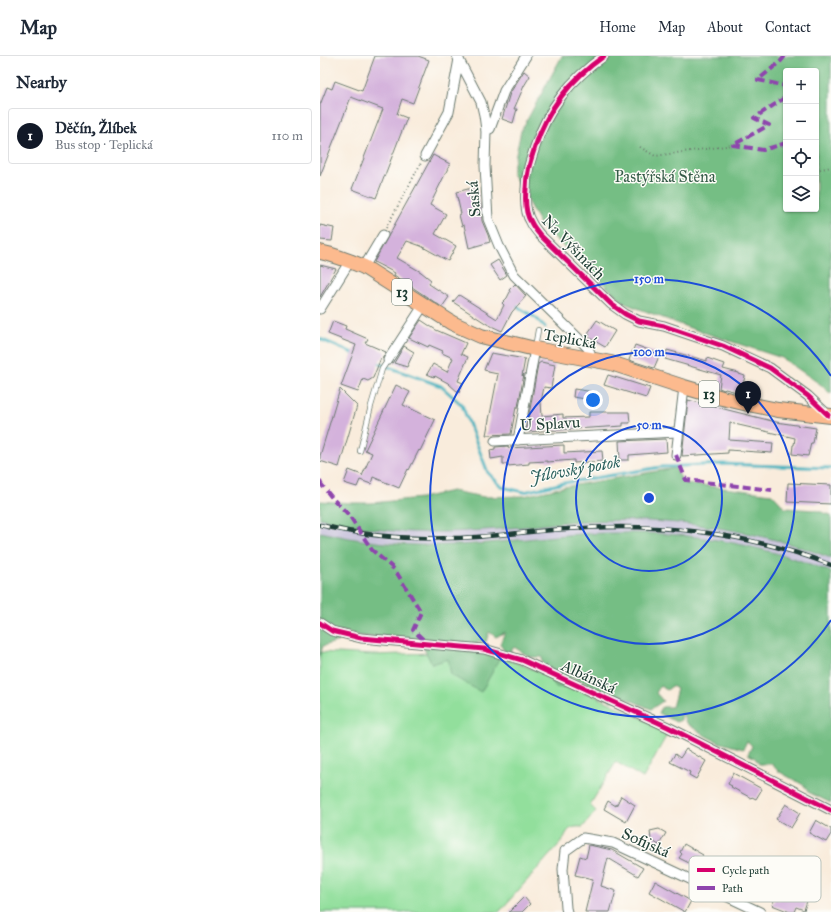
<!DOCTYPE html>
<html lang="en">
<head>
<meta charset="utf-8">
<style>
	:root { --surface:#fff; --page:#f2f2f3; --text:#1f2937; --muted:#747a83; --line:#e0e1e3; --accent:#111827 }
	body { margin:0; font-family:"IM FELL Great Primer",serif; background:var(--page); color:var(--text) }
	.controls { position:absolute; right:12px; top:12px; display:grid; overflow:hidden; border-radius:4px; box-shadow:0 1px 3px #0004 }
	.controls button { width:36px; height:36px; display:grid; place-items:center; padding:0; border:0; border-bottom:1px solid var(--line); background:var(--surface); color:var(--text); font:20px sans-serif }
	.you { position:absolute; left:273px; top:344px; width:14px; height:14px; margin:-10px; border:3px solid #fff; border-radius:50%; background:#1a73e8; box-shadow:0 0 0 6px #1a73e833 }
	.badge { display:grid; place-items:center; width:26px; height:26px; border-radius:50%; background:var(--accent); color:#fff; font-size:13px; font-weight:700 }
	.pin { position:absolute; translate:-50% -33px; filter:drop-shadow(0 1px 2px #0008) }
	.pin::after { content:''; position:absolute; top:21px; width:14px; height:12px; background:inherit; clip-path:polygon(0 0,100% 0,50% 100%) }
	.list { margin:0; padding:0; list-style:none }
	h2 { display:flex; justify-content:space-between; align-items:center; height:52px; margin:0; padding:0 16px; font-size:17px }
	h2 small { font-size:13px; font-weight:400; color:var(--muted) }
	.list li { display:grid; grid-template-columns:26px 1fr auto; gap:12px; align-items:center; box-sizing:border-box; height:56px; margin:0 8px 8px; padding:0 8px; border:1px solid var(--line); border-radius:4px }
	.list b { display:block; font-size:15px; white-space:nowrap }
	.list p { margin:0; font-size:13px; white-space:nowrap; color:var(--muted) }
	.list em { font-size:13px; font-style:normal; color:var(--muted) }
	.icon { flex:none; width:22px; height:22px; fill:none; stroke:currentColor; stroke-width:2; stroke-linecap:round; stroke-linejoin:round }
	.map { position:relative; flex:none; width:511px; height:856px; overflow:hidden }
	header { display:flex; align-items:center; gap:24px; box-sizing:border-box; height:56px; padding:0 20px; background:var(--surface); border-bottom:1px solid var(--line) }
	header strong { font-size:19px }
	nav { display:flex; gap:22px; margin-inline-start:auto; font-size:14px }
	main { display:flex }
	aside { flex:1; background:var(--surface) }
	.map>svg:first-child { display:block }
	.industrial { fill:#c6c0da }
	.green { fill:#92df9c; stroke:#588e68 }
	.forest { fill:#75be84; stroke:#4a7e5c; fill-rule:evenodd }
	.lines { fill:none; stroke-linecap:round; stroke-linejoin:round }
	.stream { stroke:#42b1be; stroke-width:3 }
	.building { fill:#d4b2dc }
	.service-casing { stroke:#6b7a6f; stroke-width:6 }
	.minor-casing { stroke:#6b7a6f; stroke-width:11 }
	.primary-casing { stroke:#6b7a6f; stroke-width:16 }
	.path { stroke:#6b7a6f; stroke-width:2; stroke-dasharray:1 3; stroke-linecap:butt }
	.service { stroke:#fff; stroke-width:4.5 }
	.minor { stroke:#fff; stroke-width:9 }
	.primary { stroke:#fcba8e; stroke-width:14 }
	.rail-casing { stroke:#1f3d34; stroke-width:4.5 }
	.rail { stroke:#fdfcf7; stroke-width:3; stroke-dasharray:9; stroke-linecap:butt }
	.quiet { stroke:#8e44ad; stroke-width:4; stroke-dasharray:8 4; stroke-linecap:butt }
	.cycleway-casing { stroke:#fdfcf7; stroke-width:8 }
	.cycleway { stroke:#d6006c; stroke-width:5 }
	.ring { fill:none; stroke:#1d4ed8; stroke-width:2 }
	.labels { text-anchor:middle; stroke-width:3; stroke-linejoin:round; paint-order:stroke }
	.shield { fill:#fdfcf7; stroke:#62766e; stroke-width:1 }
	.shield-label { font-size:15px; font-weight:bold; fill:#1f3d34 }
	.park-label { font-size:16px; fill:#365d49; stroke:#fdfcf7 }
	.street-label { font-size:16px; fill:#1f3d34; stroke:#fdfcf7 }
	.water-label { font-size:17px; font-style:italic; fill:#2a605d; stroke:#fdfcf7 }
	.key { fill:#fdfcf7; stroke:#bac3bc; stroke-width:1 }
	.key-label { font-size:11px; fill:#1f3d34 }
	.centre { fill:#1d4ed8; stroke:#fdfcf7; stroke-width:2 }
	.ring-label { font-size:12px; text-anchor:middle; font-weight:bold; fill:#1d4ed8; stroke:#fdfcf7; stroke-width:3; stroke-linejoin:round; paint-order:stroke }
</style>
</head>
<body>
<header>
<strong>Map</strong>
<nav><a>Home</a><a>Map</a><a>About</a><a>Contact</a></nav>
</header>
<main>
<aside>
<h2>Nearby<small></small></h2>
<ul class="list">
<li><span class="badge">1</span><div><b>Děčín, Žlíbek</b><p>Bus stop · Teplická</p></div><em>110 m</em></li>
</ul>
</aside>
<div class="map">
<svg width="511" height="856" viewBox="0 0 511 856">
	<rect width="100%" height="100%" fill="#fdfcf7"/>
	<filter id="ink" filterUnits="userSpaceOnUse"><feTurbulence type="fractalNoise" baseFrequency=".025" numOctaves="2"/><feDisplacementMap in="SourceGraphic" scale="8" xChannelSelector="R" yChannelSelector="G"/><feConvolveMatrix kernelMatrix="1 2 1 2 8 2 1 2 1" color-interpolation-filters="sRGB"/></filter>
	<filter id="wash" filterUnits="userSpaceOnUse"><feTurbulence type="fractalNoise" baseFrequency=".012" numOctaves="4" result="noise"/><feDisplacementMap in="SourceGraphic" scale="16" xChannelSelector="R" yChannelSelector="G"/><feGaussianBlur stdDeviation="0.9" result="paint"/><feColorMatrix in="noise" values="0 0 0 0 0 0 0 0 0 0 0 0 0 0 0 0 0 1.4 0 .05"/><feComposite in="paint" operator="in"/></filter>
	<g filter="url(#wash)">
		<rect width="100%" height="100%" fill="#f9ecdc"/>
		<!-- industrial -->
		<path class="industrial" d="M0 462 101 476 279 465 315 464 345 465 380 468 415 474 445 481 475 489 504 500 511 502V516L500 512 442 494 412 487 378 481 344 478 315 477 279 478 247 479 136 489H100L58 486 30 482 0 476Z"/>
		<!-- green -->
		<path class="green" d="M0 596 53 599 144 596 189 604 241 624 349 675 323 722 296 706 270 749 276 755 263 771C250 770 248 773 243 784L179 856H0Z"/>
		<!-- forest -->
		<g class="forest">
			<path d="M242 0H511V338L500 328 462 302 367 271 304 247 220 168 192 117 201 75ZM466 15H496V153H466Z"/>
			<path d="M355 412 364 427 452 438 465 452 495 454 511 459V502C426 469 337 460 246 466 235 467 224 469 213 470 143 476 69 483 0 462V445L31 447H52L101 442 132 435 164 441 204 440 244 431Z"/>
			<path d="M0 476C19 480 37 484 56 486 82 489 109 490 135 489 172 488 210 482 247 479 269 477 291 477 313 477 380 477 449 491 511 516V747L488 736 485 730 458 715 452 708H439L435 702 428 698 432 690 427 685 423 693 398 686 386 680 366 667 362 656 361 664 356 666 339 657 342 651H352L357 633 352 630 347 634 340 630 336 637 343 645 331 653 301 640 292 645 278 639 273 629 251 621 244 632 236 631 223 613 222 601H210L194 591 190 597 185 596 180 588 185 576 176 581 169 576 166 586 157 585V590L181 598 173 615 161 636 131 619 128 603 112 608 100 585 41 580 21 575 19 585 3 590 0 599Z"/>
		</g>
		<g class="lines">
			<!-- stream -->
			<g class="stream">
				<path d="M198 251 216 262 225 271"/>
				<path d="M0 283 35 298"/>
				<path d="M55 306 121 330 142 349 168 417 182 431 204 436 244 427 341 411 403 408 511 412"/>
			</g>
		</g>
		<g id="blocks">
			<!-- building -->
			<g class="building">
				<path d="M55 0H98L109 4 93 47 82 43 77 58 87 62 56 142 32 133 63 53 31 41 0 120V49L7 31 12 33 15 25 42 35Z"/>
				<path d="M204 15 210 20 204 30 194 53H197L193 67 182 63 190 37Z"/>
				<path d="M113 99 130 108 110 149 126 158 115 178 136 190 128 205 101 190 87 185 77 202 101 216 111 224 109 228 129 241 122 251 74 219 75 217 54 206Z"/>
				<path d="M156 131 161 152 162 165 168 179 170 186 149 192 144 169 142 170 139 159 141 158 136 136Z"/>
				<path d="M0 169 14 172 12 185 0 184Z"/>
				<path d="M178 204 187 219 180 224 170 209Z"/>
				<path d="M0 209 16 213 0 241Z"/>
				<path d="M195 228 206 240 192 256 182 275 167 268 133 246 139 239 177 263 184 249 182 247 187 242 190 236 189 234Z"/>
				<path d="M101 264 116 274 146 287 141 298 148 301 138 325 143 327 139 337 128 327 115 320 114 321 107 318 113 308 127 316 133 302 122 297 123 295 109 289 108 291 89 282Z"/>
				<path d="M277 264 295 275 285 291 268 281 270 278 268 277Z"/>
				<path d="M13 265 26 270 25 273 48 283 45 287 66 296 62 303 61 302 53 322 48 325 43 323 38 336 21 330 36 289 8 278Z"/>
				<path d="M315 289 340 298 334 312 309 304Z"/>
				<path d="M84 290 94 296 87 311 74 307Z"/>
				<path d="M347 294 387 305V302L401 307 405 308 403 313 419 317V318L425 320 421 337 405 333 404 334 399 332 401 319 345 303Z"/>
				<path d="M171 297 205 303 202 320 204 318 198 351H196L191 378 166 379 178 318 168 316V315L164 314Z"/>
				<path d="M221 306 235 309 231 332 224 331 221 346 222 360 243 358V362L269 361V356H309L310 367H303V370L206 376 218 308Z"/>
				<path d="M288 319 330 332 326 342 284 329Z"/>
				<path d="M76 329 90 336 83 349 115 364 100 395 99 394 89 414 88 413 79 432 53 421 51 428 40 424 37 431 24 427 29 414 42 419V420L52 397 45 394Z"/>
				<path d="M20 333 37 350 19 411 0 405V400Z"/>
				<path d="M254 333 274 336 272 344 253 341Z"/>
				<path d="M368 344 456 366 496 372 493 387H491L488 400 472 398 473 389H474L475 382 410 367 409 384 453 387 452 397 408 394V397L362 400Z"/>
				<path d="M346 383 347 396 309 399V404H300L299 385Z"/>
				<path d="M244 389V397L282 395 283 405 254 407V404L227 406V405L209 406V408L188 410V408H183V401L171 403 170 394 175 393V391L188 390V392Z"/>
				<path d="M468 427 511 429V448L467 446Z"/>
				<path d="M366 693 386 705 376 723 369 719 370 716 350 706 355 698 360 702Z"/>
				<path d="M413 717 442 733 436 743 432 741 431 742 411 731 412 730 408 728Z"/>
				<path d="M301 740 315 749 306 766 284 753 288 745 296 750Z"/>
				<path d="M466 748 480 757 471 772 456 763Z"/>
				<path d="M496 764 511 773V778L506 786 489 777Z"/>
				<path d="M339 773 346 777 339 789 331 784 330 775Z"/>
				<path d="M364 788 383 799 377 808 372 806 371 808 359 802 362 798 360 796Z"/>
				<path d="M269 789 292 794 323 812 318 820 288 802 281 830 296 835 290 856H265L273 823 255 819 260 800 266 802Z"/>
				<path d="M335 825 371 845 365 856 329 836Z"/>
				<path d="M466 836 487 845 484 854 476 851 474 856H470L452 849 455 842 459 844 461 839 464 840Z"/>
				<path d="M204 841 210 848 202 856H189Z"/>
			</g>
		</g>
	</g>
	<g filter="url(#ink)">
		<use href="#blocks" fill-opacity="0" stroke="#6b7a6f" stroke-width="1"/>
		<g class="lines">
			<defs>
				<g id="service">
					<path d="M215 292 218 274"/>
					<path d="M40 395 51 350 62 313 68 304"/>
				</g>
				<g id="minor">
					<path d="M137 0 161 46 164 59 166 74 165 110 168 163 179 190 194 219 258 282 268 292 273 304"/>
					<path d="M284 0C250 24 228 52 215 91 210 106 206 118 206 133 205 144 205 157 211 166 213 171 217 175 220 179L291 248 305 258 319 265 344 270 403 290 450 312 488 340 508 359"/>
					<path d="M166 74 170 73 184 35 206 0"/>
					<path d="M105 100 129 56 139 3"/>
					<path d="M44 211 63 179"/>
					<path d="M0 253 30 205"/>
					<path d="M68 304 103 250"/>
					<path d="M198 384 215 293"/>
					<path d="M175 385 358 376"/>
					<path d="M356 399 364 331"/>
					<path d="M0 567 12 575 41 582 164 593 202 604 348 671 511 754"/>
					<path d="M247 856 246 852 243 813 245 795 263 782 293 787 440 856"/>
				</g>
				<path id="primary" d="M0 196C15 199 30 205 44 211L132 267 161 280 215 293 291 307 364 331 402 342 428 348 458 354 511 360"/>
			</defs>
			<!-- service casing -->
			<use href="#service" class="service-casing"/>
			<!-- minor casing -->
			<use href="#minor" class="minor-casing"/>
			<!-- primary casing -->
			<use href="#primary" class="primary-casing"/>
			<!-- path -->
			<g class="path">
				<path d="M320 91 335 100 413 89"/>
				<path d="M496 114 511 111"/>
				<path d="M66 172 101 107"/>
			</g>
			<!-- service -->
			<use href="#service" class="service"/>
			<!-- minor -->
			<use href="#minor" class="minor"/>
			<!-- primary -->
			<use href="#primary" class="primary"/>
			<defs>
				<path id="rail" d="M0 469C44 480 89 484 135 482 172 481 209 475 247 473 337 466 426 476 511 509"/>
			</defs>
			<!-- rail casing -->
			<use href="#rail" class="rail-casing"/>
			<!-- rail -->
			<use href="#rail" class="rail"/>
			<!-- quiet -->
			<g class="quiet">
				<path d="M465 0 461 5 438 24 466 30"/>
				<path d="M466 41 434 62 449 69 413 89 443 94 466 87"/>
				<path d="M356 399 366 424 452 434"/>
				<path d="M0 425 1 428 13 443 29 459 52 494 75 514 101 556 93 574 107 587"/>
			</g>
			<defs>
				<g id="cycleway">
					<path d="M284 0C250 24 228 52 215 91 210 106 206 118 206 133 205 144 205 157 211 166 213 171 217 175 220 179L291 248 305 258 319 265 344 270 403 290 450 312 488 340 508 359"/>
					<path d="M0 567 12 575 41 582 164 593 202 604 348 671 511 754"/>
				</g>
			</defs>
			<!-- cycleway casing -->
			<use href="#cycleway" class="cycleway-casing"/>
			<!-- cycleway -->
			<use href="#cycleway" class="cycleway"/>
		</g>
	</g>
	<!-- distance rings -->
	<g class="ring">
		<circle cx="329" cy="442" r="73"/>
		<circle cx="329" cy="442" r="146"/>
		<path d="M511 564A219 219 0 1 1 511 320"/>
	</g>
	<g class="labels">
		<!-- shield labels -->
		<g class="shield">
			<rect x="72" y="223" width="20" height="26" rx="3"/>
			<rect x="379" y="325" width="20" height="26" rx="3"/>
		</g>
		<g class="shield-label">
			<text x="82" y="241">13</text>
			<text x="389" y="343">13</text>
		</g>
		<!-- park labels -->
		<g class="park-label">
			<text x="345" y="126">Pastýřská Stěna</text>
		</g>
		<!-- street labels -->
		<g class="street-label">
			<text transform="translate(153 143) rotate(-95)" y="6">Saská</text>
			<text transform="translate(254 191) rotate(46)" y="6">Na Výšinách</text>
			<text transform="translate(250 282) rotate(10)" y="6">Teplická</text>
			<text transform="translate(230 367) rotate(-3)" y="6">U Splavu</text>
			<text transform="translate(269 620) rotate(25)" y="6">Albánská</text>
			<text transform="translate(326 786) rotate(24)" y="6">Sofijská</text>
		</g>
		<!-- water labels -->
		<g class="water-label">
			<text transform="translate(255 413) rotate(-10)" y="6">Jílovský potok</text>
		</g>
	</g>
	<!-- legend -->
	<rect x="369" y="800" width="132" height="46" rx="6" class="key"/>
	<rect x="377" y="812" width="18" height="4" fill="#d6006c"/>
	<rect x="377" y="830" width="18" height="4" fill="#8e44ad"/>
	<g class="key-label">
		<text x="402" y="818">Cycle path</text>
		<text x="402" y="836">Path</text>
	</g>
	<circle cx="329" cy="442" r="6" class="centre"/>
	<g class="ring-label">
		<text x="329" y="227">150 m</text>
		<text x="329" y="300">100 m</text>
		<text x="329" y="373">50 m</text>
	</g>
</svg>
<div class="controls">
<button>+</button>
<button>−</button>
<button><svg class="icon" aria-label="locate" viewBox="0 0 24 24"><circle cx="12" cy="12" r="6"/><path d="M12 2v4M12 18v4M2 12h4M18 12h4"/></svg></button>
<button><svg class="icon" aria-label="layers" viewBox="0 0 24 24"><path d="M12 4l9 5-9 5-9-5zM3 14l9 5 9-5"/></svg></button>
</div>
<div class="you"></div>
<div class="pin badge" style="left:428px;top:358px">1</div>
</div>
</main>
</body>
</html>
